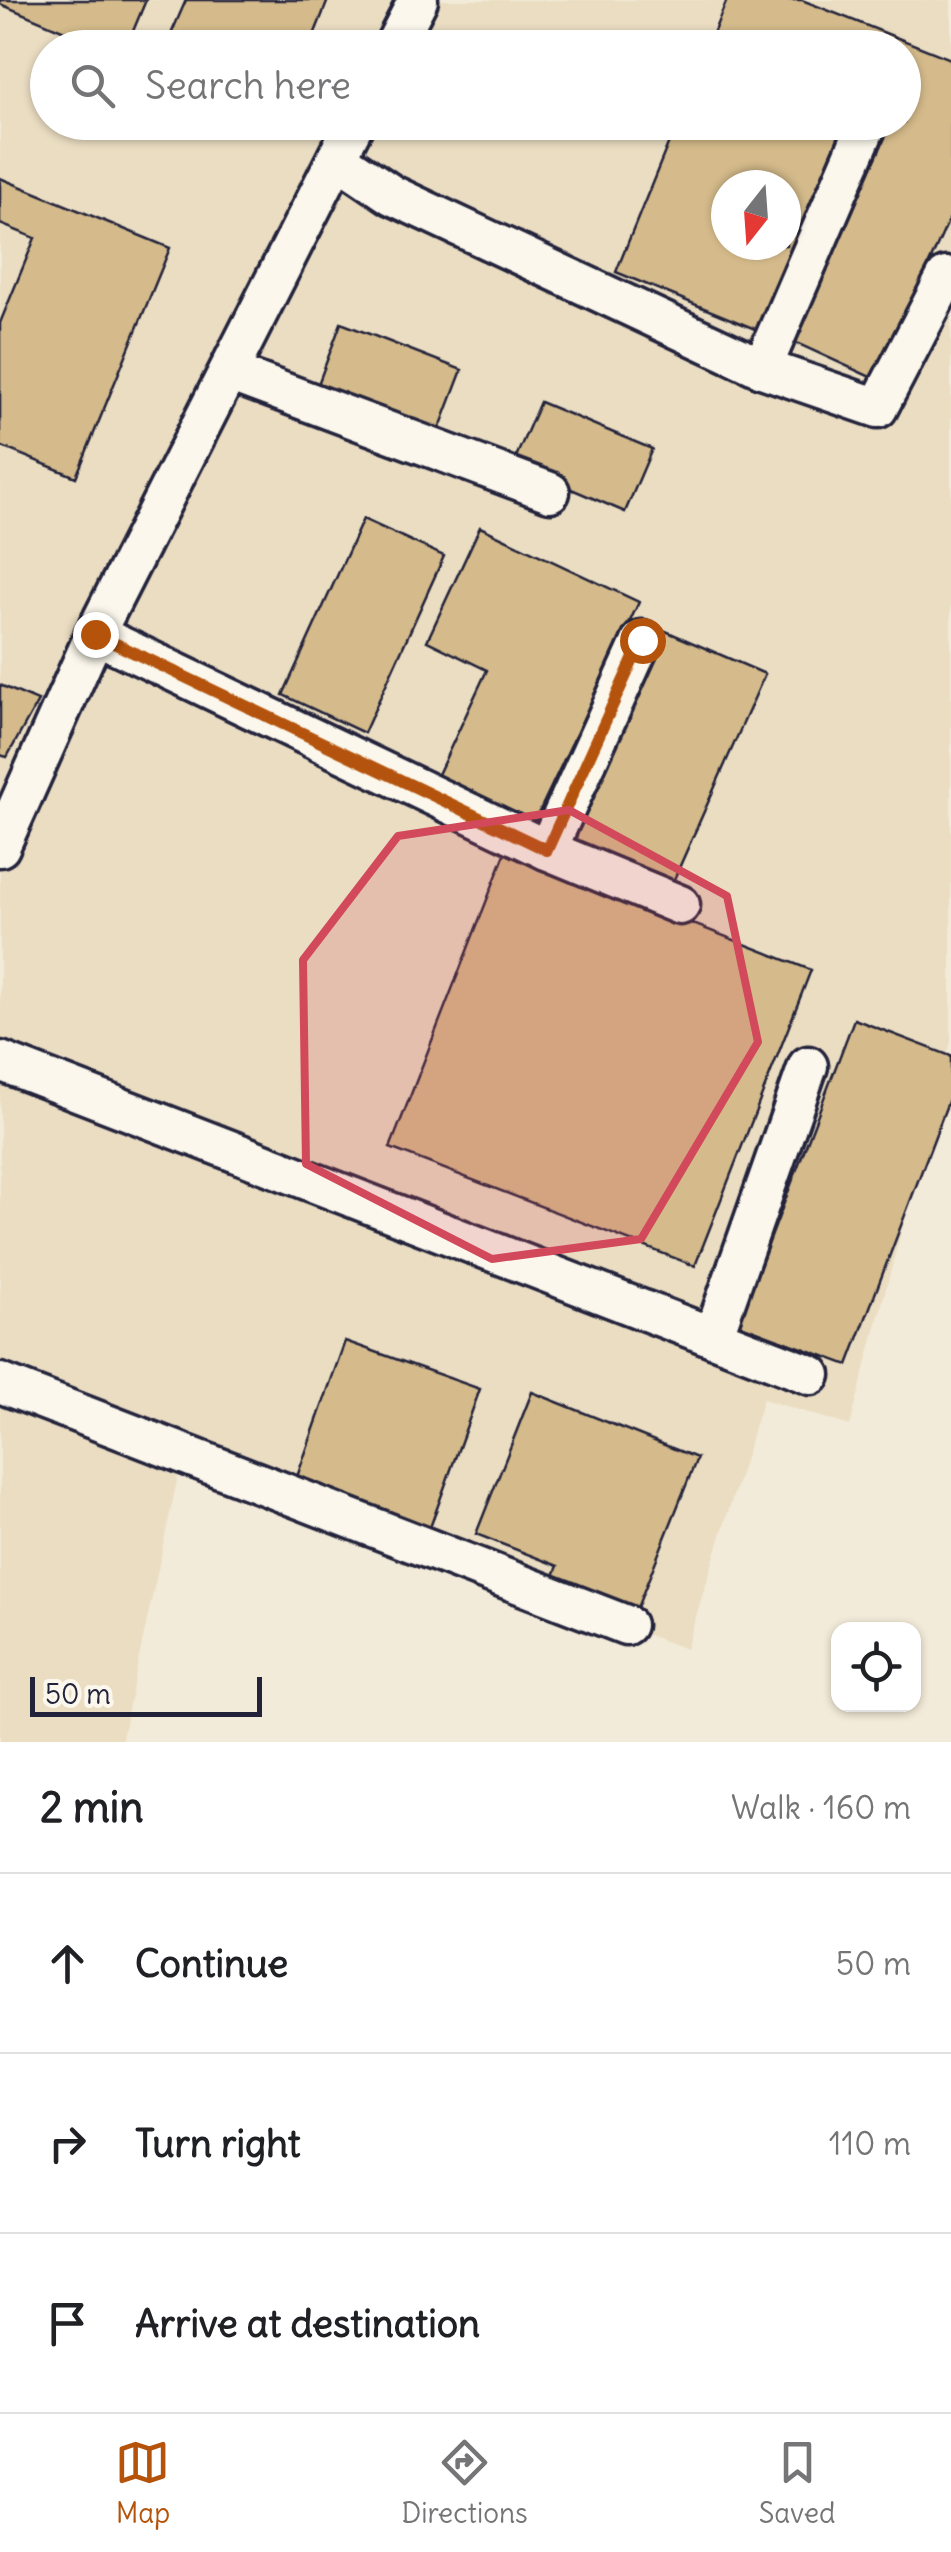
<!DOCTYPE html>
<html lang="en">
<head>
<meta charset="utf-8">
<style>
	:root { --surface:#fff; --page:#f6f6f6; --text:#202124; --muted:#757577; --line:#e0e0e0; --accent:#b45309 }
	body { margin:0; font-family:Delius,sans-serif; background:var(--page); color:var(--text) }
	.controls { position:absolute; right:30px; bottom:30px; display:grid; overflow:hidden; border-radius:20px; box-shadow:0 2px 8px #0004 }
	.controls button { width:90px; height:90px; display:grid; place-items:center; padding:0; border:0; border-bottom:2px solid var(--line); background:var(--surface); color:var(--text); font:50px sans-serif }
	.compass { position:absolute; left:711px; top:170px; width:90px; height:90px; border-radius:50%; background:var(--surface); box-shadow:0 2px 8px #0004; rotate:197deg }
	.scale { position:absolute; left:30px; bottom:25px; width:232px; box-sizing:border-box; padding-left:10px; border:5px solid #22223b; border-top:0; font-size:28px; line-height:35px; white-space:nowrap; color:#22223b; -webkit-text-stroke:8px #fbf7ec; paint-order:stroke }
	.stop { position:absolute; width:30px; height:30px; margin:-22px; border:8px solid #b45309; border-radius:50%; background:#fff }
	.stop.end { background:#b45309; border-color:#fff; box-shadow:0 2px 10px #0008 }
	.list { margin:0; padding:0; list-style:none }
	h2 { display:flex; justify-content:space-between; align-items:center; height:130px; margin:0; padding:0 40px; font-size:42px }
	h2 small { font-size:32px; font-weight:400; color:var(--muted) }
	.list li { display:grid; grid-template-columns:65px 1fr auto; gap:30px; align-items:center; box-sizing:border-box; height:180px; padding:0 40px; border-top:2px solid var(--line) }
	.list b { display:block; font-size:38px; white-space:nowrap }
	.list em { font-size:32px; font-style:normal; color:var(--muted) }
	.icon { flex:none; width:55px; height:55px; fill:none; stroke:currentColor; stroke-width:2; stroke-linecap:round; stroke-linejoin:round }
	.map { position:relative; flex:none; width:951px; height:1742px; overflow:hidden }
	.search { position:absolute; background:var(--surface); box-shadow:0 2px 8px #0004; left:30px; right:30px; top:30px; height:110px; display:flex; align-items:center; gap:25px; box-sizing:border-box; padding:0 35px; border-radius:55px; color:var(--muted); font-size:38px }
	.sheet { height:670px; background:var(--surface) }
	nav { display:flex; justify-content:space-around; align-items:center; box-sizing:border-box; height:140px; border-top:2px solid var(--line); background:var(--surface); font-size:28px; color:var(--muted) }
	nav a { display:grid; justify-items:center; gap:5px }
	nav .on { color:var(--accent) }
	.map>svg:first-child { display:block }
	.built { fill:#eaddc2; fill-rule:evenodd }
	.building { fill:#d5bb8b; stroke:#22223b; stroke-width:2.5; fill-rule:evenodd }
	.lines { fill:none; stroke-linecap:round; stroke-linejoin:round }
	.street-casing { stroke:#22223b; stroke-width:45 }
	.street { stroke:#fbf7ec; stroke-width:38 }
	.route { stroke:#b45309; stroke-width:12 }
	.marked { fill:#d1495b; fill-opacity:0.2; stroke:#d1495b; stroke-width:8; stroke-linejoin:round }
</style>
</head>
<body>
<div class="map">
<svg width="951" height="1742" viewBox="0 0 951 1742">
	<rect width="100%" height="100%" fill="#f3ebd9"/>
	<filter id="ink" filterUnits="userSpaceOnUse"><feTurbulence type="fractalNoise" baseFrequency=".01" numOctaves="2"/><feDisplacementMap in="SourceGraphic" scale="20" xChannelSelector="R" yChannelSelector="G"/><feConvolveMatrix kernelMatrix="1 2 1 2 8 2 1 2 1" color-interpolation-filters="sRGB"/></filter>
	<g filter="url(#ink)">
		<!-- built -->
		<path class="built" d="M0 0H951V1041L850 1426 763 1399 686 1649 181 1462 121 1742H0ZM48 48H904V122H48ZM726 185H786V245H726Z"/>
		<!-- building -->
		<g class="building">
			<path d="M0 0H146L126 48H105L0 4Z"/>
			<path d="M186 0H328L309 48H165Z"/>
			<path d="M727 0H802L951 59V215L877 380 794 342 892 122H904V48H707Z"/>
			<path d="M677 122H846L760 331 616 272ZM726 185H786V245H726Z"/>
			<path d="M0 178 170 248 76 477 0 446V323L35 238 0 224Z"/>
			<path d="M341 323 462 370 438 433 317 387Z"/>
			<path d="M540 402 652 449 625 512 513 464Z"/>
			<path d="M363 519 444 556 364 733 283 695Z"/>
			<path d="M480 527 639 602 531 829 434 783 487 670 427 641Z"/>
			<path d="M661 629 765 674 671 886 566 840Z"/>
			<path d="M0 685 38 701 7 757 0 755Z"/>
			<path d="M506 851 811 970 695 1266 390 1148Z"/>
			<path d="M854 1019 951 1056V1094L848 1365 738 1324Z"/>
			<path d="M345 1341 480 1389 427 1536 293 1488Z"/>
			<path d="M532 1392 697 1458 633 1618 550 1585 558 1566 476 1534Z"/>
		</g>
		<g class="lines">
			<defs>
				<g id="street">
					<path d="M393 48 418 0"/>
					<path d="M337 158 392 195 762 368 878 408 946 277"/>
					<path d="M762 368 868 122"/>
					<path d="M229 372 550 492"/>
					<path d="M95 634 547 850 680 905"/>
					<path d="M0 847 95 634 355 122"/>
					<path d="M547 850 642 640"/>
					<path d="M0 1061 811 1375"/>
					<path d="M713 1337 808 1066"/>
					<path d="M0 1383 626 1625"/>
				</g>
			</defs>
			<!-- street casing -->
			<use href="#street" class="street-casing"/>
			<!-- street -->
			<use href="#street" class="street"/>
		</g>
	</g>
	<g class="lines" filter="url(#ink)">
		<!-- route -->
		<path class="route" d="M95 634 547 850 642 640"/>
	</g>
	<!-- marked area -->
	<path class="marked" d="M569 810 727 896 758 1042 641 1239 492 1259 306 1164 303 960 398 836Z"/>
</svg>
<div class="controls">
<button><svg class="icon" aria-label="locate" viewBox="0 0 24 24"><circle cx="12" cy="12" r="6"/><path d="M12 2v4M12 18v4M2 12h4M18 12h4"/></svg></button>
</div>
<svg class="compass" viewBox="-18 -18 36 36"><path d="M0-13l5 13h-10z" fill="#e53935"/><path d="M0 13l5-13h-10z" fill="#757577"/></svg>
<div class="scale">50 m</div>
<div class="stop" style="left:642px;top:640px"></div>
<div class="stop end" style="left:95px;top:634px"></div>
<div class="search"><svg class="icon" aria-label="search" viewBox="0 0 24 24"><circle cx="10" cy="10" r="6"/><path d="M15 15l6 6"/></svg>Search here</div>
</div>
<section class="sheet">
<h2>2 min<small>Walk · 160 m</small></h2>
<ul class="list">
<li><svg class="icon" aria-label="ahead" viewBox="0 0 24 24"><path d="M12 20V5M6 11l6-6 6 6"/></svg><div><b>Continue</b></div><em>50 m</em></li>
<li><svg class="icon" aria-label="right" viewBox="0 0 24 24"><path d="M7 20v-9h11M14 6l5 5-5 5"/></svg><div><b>Turn right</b></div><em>110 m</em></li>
<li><svg class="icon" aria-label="arrive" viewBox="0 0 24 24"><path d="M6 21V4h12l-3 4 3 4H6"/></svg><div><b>Arrive at destination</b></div></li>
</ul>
</section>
<nav>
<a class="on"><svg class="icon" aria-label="map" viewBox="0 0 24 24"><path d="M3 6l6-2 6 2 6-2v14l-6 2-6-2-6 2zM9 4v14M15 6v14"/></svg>Map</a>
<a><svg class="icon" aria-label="directions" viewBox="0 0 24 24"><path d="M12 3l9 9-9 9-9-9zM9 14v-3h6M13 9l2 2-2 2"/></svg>Directions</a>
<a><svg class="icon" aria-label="saved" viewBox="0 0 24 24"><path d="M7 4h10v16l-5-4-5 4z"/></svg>Saved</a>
</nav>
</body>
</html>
